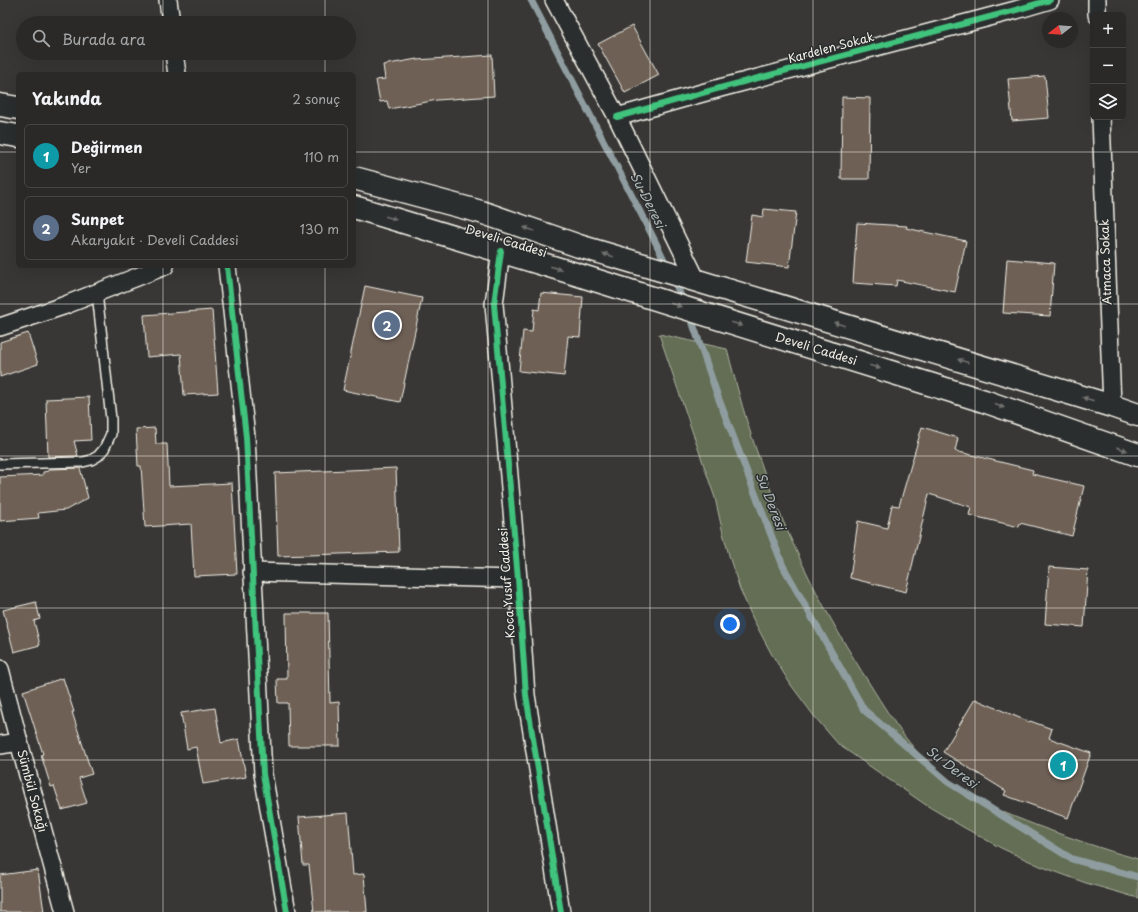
<!DOCTYPE html>
<html lang="tr">
<head>
<meta charset="utf-8">
<style>
	:root { --surface:#2a2928; --page:#323130; --text:#f1f3f6; --muted:#a5a6a8; --line:#464545; --accent:#bca0f2 }
	body { margin:0; font-family:"Playpen Sans",sans-serif; background:var(--page); color:var(--text) }
	.controls { position:absolute; right:12px; top:12px; display:grid; overflow:hidden; border-radius:6px; box-shadow:0 4px 16px #0002 }
	.controls button { width:36px; height:36px; display:grid; place-items:center; padding:0; border:0; border-bottom:1px solid var(--line); background:var(--surface); color:var(--text); font:20px sans-serif }
	.compass { position:absolute; left:1042px; top:12px; width:36px; height:36px; border-radius:50%; background:var(--surface); box-shadow:0 4px 16px #0002; rotate:253deg }
	.you { position:absolute; left:730px; top:624px; width:14px; height:14px; margin:-10px; border:3px solid #fff; border-radius:50%; background:#1a73e8; box-shadow:0 0 0 6px #1a73e833 }
	.badge { display:grid; place-items:center; width:26px; height:26px; border-radius:50%; background:var(--accent); color:#fff; font-size:13px; font-weight:700 }
	.pin { position:absolute; translate:-50% -50%; border:2px solid #fff; box-shadow:0 1px 4px #0006 }
	.list { margin:0; padding:0; list-style:none }
	h2 { display:flex; justify-content:space-between; align-items:center; height:52px; margin:0; padding:0 16px; font-size:17px }
	h2 small { font-size:13px; font-weight:400; color:var(--muted) }
	.list li { display:grid; grid-template-columns:26px 1fr auto; gap:12px; align-items:center; box-sizing:border-box; height:64px; margin:0 8px 8px; padding:0 8px; border:1px solid var(--line); border-radius:6px }
	.list b { display:block; font-size:15px; white-space:nowrap }
	.list p { margin:0; font-size:13px; white-space:nowrap; color:var(--muted) }
	.list em { font-size:13px; font-style:normal; color:var(--muted) }
	.icon { flex:none; width:22px; height:22px; fill:none; stroke:currentColor; stroke-width:2; stroke-linecap:round; stroke-linejoin:round }
	.map { position:relative; flex:none; width:1138px; height:912px; overflow:hidden }
	.search { position:absolute; background:var(--surface); box-shadow:0 4px 16px #0002; left:16px; top:16px; width:340px; height:44px; display:flex; align-items:center; gap:10px; box-sizing:border-box; padding:0 14px; border-radius:22px; color:var(--muted); font-size:15px }
	.panel { position:absolute; background:var(--surface); box-shadow:0 4px 16px #0002; left:16px; top:72px; width:340px; height:196px; border-radius:6px }
	.map>svg:first-child { display:block }
	.green { fill:#636e54; stroke:#acb09e }
	.lines { fill:none; stroke-linecap:round; stroke-linejoin:round }
	.stream { stroke:#8f9da0; stroke-width:7 }
	.building { fill:#6e6054; stroke:#f4f1e8 }
	.lane-casing { stroke:#f4f1e8; stroke-width:12 }
	.street-casing { stroke:#f4f1e8; stroke-width:20 }
	.secondary-casing { stroke:#f4f1e8; stroke-width:25 }
	.lane { stroke:#2a2d2e; stroke-width:9 }
	.street { stroke:#2a2d2e; stroke-width:17 }
	.secondary { stroke:#2a2d2e; stroke-width:22 }
	.cycleway-casing { stroke:#2a2d2e; stroke-width:8 }
	.cycleway { stroke:#40c37c; stroke-width:6 }
	.oneway { fill:#71726f }
	.grid { fill:none; stroke:#f4f1e8; stroke-width:1; stroke-opacity:0.55 }
	.labels { text-anchor:middle; stroke-width:3; stroke-linejoin:round; paint-order:stroke }
	.street-label { font-size:12px; fill:#f4f1e8; stroke:#2a2d2e }
	.water-label { font-size:13px; font-style:italic; fill:#b1b9b8; stroke:#2a2d2e }
</style>
</head>
<body>
<div class="map">
<svg width="1138" height="912" viewBox="0 0 1138 912">
	<rect width="100%" height="100%" fill="#383736"/>
	<filter id="ink" filterUnits="userSpaceOnUse"><feTurbulence type="fractalNoise" baseFrequency=".025" numOctaves="2"/><feDisplacementMap in="SourceGraphic" scale="8" xChannelSelector="R" yChannelSelector="G"/><feConvolveMatrix kernelMatrix="1 2 1 2 8 2 1 2 1" color-interpolation-filters="sRGB"/></filter>
	<g filter="url(#ink)">
		<!-- green -->
		<path class="green" d="M659 334 727 349C737 387 747 426 761 463 788 542 826 616 871 686 894 723 913 753 948 781 975 802 1007 814 1038 826 1071 838 1104 850 1138 859V898L1086 883 1040 866 1001 848 963 827 926 805 839 745 814 716 791 685 771 653 753 619 740 589 730 559 722 529 715 498Z"/>
		<g class="lines">
			<!-- stream -->
			<g class="stream">
				<path d="M531 0 654 239 668 268"/>
				<path d="M673 279 685 304"/>
				<path d="M690 315 718 397 783 566 864 710 948 782 1072 859 1138 877"/>
			</g>
		</g>
		<!-- building -->
		<g class="building">
			<path d="M632 26 659 75 625 93 598 44Z"/>
			<path d="M492 55 494 96 437 100 389 109 387 101 380 102 376 80 385 79 383 65 417 59V60Z"/>
			<path d="M1045 76 1049 118 1012 121 1008 79Z"/>
			<path d="M842 97 870 98 869 179H841Z"/>
			<path d="M764 209 796 212 789 267 746 262 752 215 763 217Z"/>
			<path d="M857 223 907 226 906 228 966 241 955 292 897 280 896 286 853 283Z"/>
			<path d="M1007 259 1054 263 1050 316 1003 313Z"/>
			<path d="M365 286 422 298 400 402 343 390Z"/>
			<path d="M541 293 583 297 580 337 568 336 564 376 519 371 523 331 532 332 534 309 539 310Z"/>
			<path d="M212 310 218 393 184 395 181 354 147 357 144 315Z"/>
			<path d="M28 333 38 364 0 377V342Z"/>
			<path d="M89 397 91 440 74 441 78 456 48 457 46 399Z"/>
			<path d="M922 427 958 438 955 451 1033 470 1032 474 1084 486 1072 536 1020 523 1019 527 969 515 971 507 929 494 906 592 850 578 858 521 887 528 892 505 899 506Z"/>
			<path d="M155 428 156 444H167L169 486 232 483 237 574 194 576 191 524 145 527 141 466H138L136 429Z"/>
			<path d="M80 468 88 498 66 510 38 513 39 518 0 521V477L43 475V472L49 471V469Z"/>
			<path d="M396 468 399 552 278 556 275 473Z"/>
			<path d="M1049 567 1088 570 1084 627 1045 624Z"/>
			<path d="M36 602 40 619 34 621 40 645 14 652 3 610Z"/>
			<path d="M286 613H328L330 703 339 702 340 746H289L288 703H278L277 679H287Z"/>
			<path d="M63 678 74 712H72L92 774 79 778 87 803 62 810 54 786 51 787 41 755 43 754 23 691Z"/>
			<path d="M975 699 1029 722 1030 721 1052 729 1049 738 1091 753 1068 818 1004 795 1006 791 943 752Z"/>
			<path d="M215 708 221 743 239 739 246 777 203 784 196 747 187 749 181 713Z"/>
			<path d="M348 813 353 875 364 874 367 912H314L309 865H303L299 817Z"/>
			<path d="M38 870 44 912H0V875Z"/>
		</g>
		<g class="lines">
			<defs>
				<path id="lane" d="M0 464 83 462 91 460 98 456 104 449 111 434V419L97 293"/>
				<g id="street">
					<path d="M168 0 171 23"/>
					<path d="M554 0 617 117 697 281"/>
					<path d="M1097 0V15"/>
					<path d="M174 53 177 74"/>
					<path d="M617 117 720 88 1016 10 1050 0"/>
					<path d="M1101 117 1112 406"/>
					<path d="M501 251 494 304 518 579 526 695 561 912"/>
					<path d="M227 266 246 437 263 774 287 912"/>
					<path d="M0 327 63 306 165 266"/>
					<path d="M252 572 518 579"/>
					<path d="M0 669 19 742 65 912"/>
					<path d="M0 745 19 742"/>
				</g>
				<g id="secondary">
					<path d="M0 105 18 108"/>
					<path d="M0 133 18 136"/>
					<path d="M354 178 481 212 579 246 681 276 1112 406 1138 415"/>
					<path d="M354 207 569 272 984 401 1138 455"/>
				</g>
			</defs>
			<!-- lane casing -->
			<use href="#lane" class="lane-casing"/>
			<!-- street casing -->
			<use href="#street" class="street-casing"/>
			<!-- secondary casing -->
			<use href="#secondary" class="secondary-casing"/>
			<!-- lane -->
			<use href="#lane" class="lane"/>
			<!-- street -->
			<use href="#street" class="street"/>
			<!-- secondary -->
			<use href="#secondary" class="secondary"/>
			<defs>
				<g id="cycleway">
					<path d="M617 117 720 88 1016 10 1050 0"/>
					<path d="M501 251 494 304 518 579 526 695 561 912"/>
					<path d="M227 266 246 437 263 774 287 912"/>
				</g>
			</defs>
			<!-- cycleway casing -->
			<use href="#cycleway" class="cycleway-casing"/>
			<!-- cycleway -->
			<use href="#cycleway" class="cycleway"/>
		</g>
		<!-- one-way arrows -->
		<defs><path id="oneway-solid" d="M-6-.8H1V-3.2L6.5 0L1 3.2V.8H-6Z"/></defs>
		<g class="oneway">
			<use href="#oneway-solid" transform="translate(391 218) rotate(17)"/>
			<use href="#oneway-solid" transform="translate(529 229) rotate(-161)"/>
			<use href="#oneway-solid" transform="translate(608 255) rotate(-164)"/>
			<use href="#oneway-solid" transform="translate(556 268) rotate(17)"/>
			<use href="#oneway-solid" transform="translate(676 305) rotate(17)"/>
			<use href="#oneway-solid" transform="translate(737 324) rotate(17)"/>
			<use href="#oneway-solid" transform="translate(839 324) rotate(-163)"/>
			<use href="#oneway-solid" transform="translate(963 361) rotate(-163)"/>
			<use href="#oneway-solid" transform="translate(875 367) rotate(17)"/>
			<use href="#oneway-solid" transform="translate(1088 399) rotate(-163)"/>
			<use href="#oneway-solid" transform="translate(999 406) rotate(19)"/>
			<use href="#oneway-solid" transform="translate(1122 449) rotate(19)"/>
		</g>
	</g>
	<!-- grid -->
	<path class="grid" d="M163 0V23M325 0V23M488 0V912M650 0V912M813 0V912M975 0V912M163 53V74M325 53V74M0 152H18M354 152H1138M163 266V912M325 266V912M0 304H1138M0 456H1138M0 608H1138M0 760H1138"/>
	<g class="labels">
		<!-- street labels -->
		<g class="street-label">
			<text transform="translate(831 48) rotate(-15)" y="4">Kardelen Sokak</text>
			<text transform="translate(506 241) rotate(17)" y="4">Develi Caddesi</text>
			<text transform="translate(1106 262) rotate(-92)" y="4">Atmaca Sokak</text>
			<text transform="translate(816 349) rotate(17)" y="4">Develi Caddesi</text>
			<text transform="translate(507 583) rotate(-94)" y="4">Koca Yusuf Caddesi</text>
			<text transform="translate(32 791) rotate(75)" y="4">Sümbül Sokağı</text>
		</g>
		<!-- water labels -->
		<g class="water-label">
			<text transform="translate(648 200) rotate(63)" y="5">Su Deresi</text>
			<text transform="translate(771 501) rotate(69)" y="5">Su Deresi</text>
			<text transform="translate(952 767) rotate(37)" y="5">Su Deresi</text>
		</g>
	</g>
</svg>
<div class="controls">
<button>+</button>
<button>−</button>
<button><svg class="icon" aria-label="layers" viewBox="0 0 24 24"><path d="M12 4l9 5-9 5-9-5zM3 14l9 5 9-5"/></svg></button>
</div>
<svg class="compass" viewBox="-18 -18 36 36"><path d="M0-13l5 13h-10z" fill="#e53935"/><path d="M0 13l5-13h-10z" fill="#a5a6a8"/></svg>
<div class="you"></div>
<div class="pin badge" style="left:1063px;top:765px;background:#0f9aa8">1</div>
<div class="pin badge" style="left:387px;top:325px;background:#5c6f8a">2</div>
<div class="search"><svg class="icon" aria-label="search" viewBox="0 0 24 24"><circle cx="10" cy="10" r="6"/><path d="M15 15l6 6"/></svg>Burada ara</div>
<section class="panel">
<h2>Yakında<small>2 sonuç</small></h2>
<ul class="list">
<li><span class="badge" style="background:#0f9aa8">1</span><div><b>Değirmen</b><p>Yer</p></div><em>110 m</em></li>
<li><span class="badge" style="background:#5c6f8a">2</span><div><b>Sunpet</b><p>Akaryakıt · Develi Caddesi</p></div><em>130 m</em></li>
</ul>
</section>
</div>
</body>
</html>
